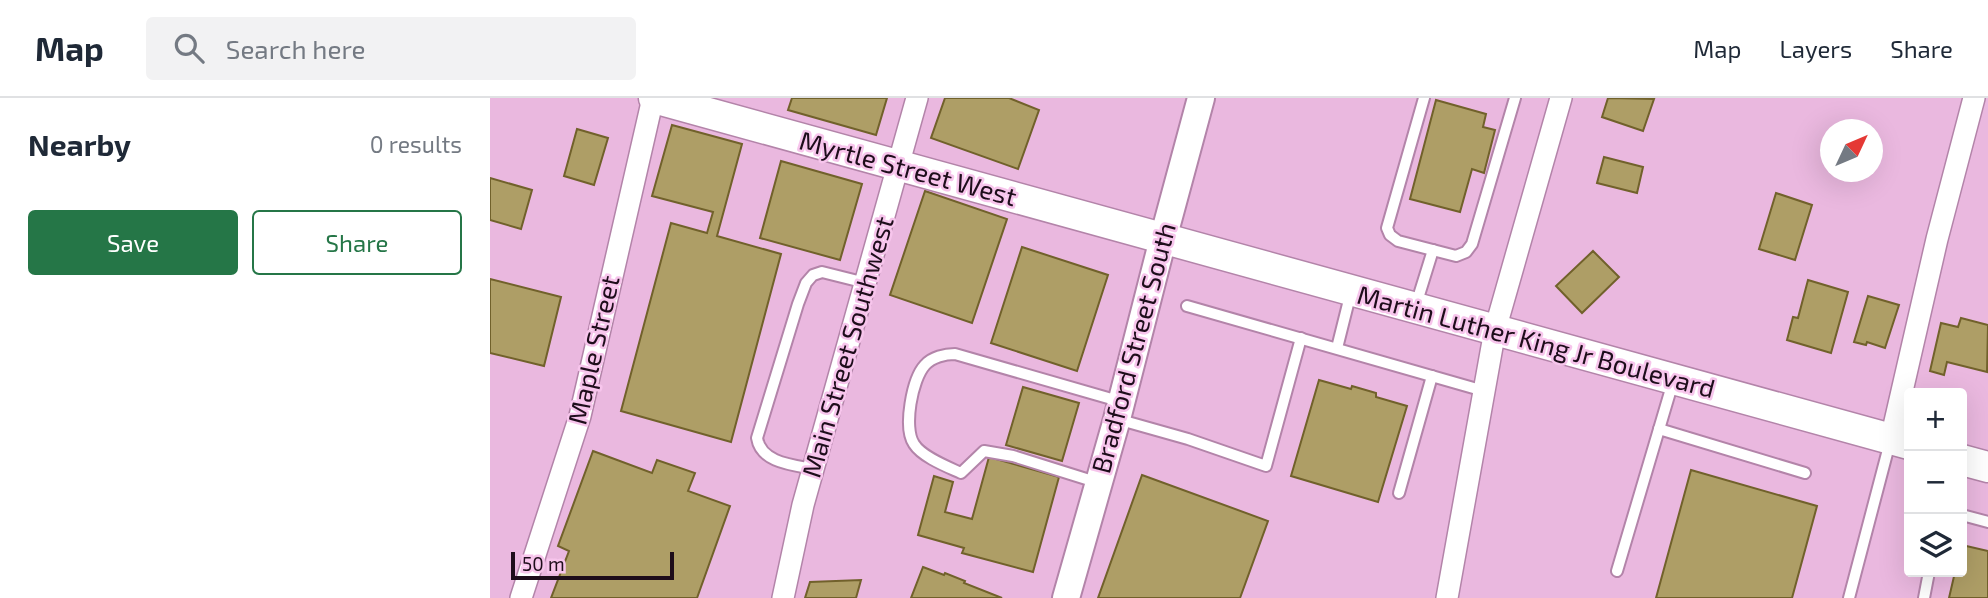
<!DOCTYPE html>
<html lang="en">
<head>
<meta charset="utf-8">
<style>
	:root { --surface:#fff; --page:#f2f2f3; --text:#1f2937; --muted:#747a83; --line:#e0e1e3; --accent:#257647 }
	body { margin:0; font-family:"Exo 2",sans-serif; background:var(--page); color:var(--text) }
	.controls { position:absolute; right:21px; bottom:21px; display:grid; overflow:hidden; border-radius:7px; box-shadow:0 7px 28px #0002 }
	.controls button { width:63px; height:63px; display:grid; place-items:center; padding:0; border:0; border-bottom:2px solid var(--line); background:var(--surface); color:var(--text); font:35px sans-serif }
	.compass { position:absolute; left:1330px; top:21px; width:63px; height:63px; border-radius:50%; background:var(--surface); box-shadow:0 7px 28px #0002; rotate:46deg }
	.scale { position:absolute; left:21px; bottom:18px; width:163px; box-sizing:border-box; padding-left:7px; border:4px solid #1e0d1b; border-top:0; font-size:19px; line-height:24px; white-space:nowrap; color:#1e0d1b; -webkit-text-stroke:5px #f7c5ec; paint-order:stroke }
	.list { margin:0; padding:0; list-style:none }
	h2 { display:flex; justify-content:space-between; align-items:center; height:91px; margin:0; padding:0 28px; font-size:30px }
	h2 small { font-size:23px; font-weight:400; color:var(--muted) }
	.actions { display:flex; gap:14px; padding:21px 28px }
	.actions a { flex:1; padding:16px 0; border:2px solid var(--accent); border-radius:7px; text-align:center; font-size:24px; color:var(--accent) }
	.actions .main { background:var(--accent); color:#fff }
	.icon { flex:none; width:38px; height:38px; fill:none; stroke:currentColor; stroke-width:2; stroke-linecap:round; stroke-linejoin:round }
	.map { position:relative; flex:none; width:1498px; height:500px; overflow:hidden }
	header { display:flex; align-items:center; gap:42px; box-sizing:border-box; height:98px; padding:0 35px; background:var(--surface); border-bottom:2px solid var(--line) }
	header strong { font-size:33px }
	nav { display:flex; gap:38px; margin-inline-start:auto; font-size:24px }
	.search { width:490px; height:63px; background:var(--page); display:flex; align-items:center; gap:18px; box-sizing:border-box; padding:0 24px; border-radius:7px; color:var(--muted); font-size:26px }
	main { display:flex }
	aside { flex:1; background:var(--surface) }
	.map>svg:first-child { display:block }
	.building { fill:#ae9e66; stroke:#71612b; stroke-width:2 }
	.lines { fill:none; stroke-linecap:round; stroke-linejoin:round }
	.service-casing { stroke:#b384a9; stroke-width:14 }
	.minor-casing { stroke:#b384a9; stroke-width:24 }
	.tertiary-casing { stroke:#b384a9; stroke-width:30 }
	.secondary-casing { stroke:#b384a9; stroke-width:33 }
	.service { stroke:#fff; stroke-width:10 }
	.minor { stroke:#fff; stroke-width:21 }
	.tertiary { stroke:#fff; stroke-width:26 }
	.secondary { stroke:#fff; stroke-width:30 }
	.labels { text-anchor:middle; stroke-width:5; stroke-linejoin:round; paint-order:stroke }
	.street-label { font-size:26px; fill:#1e0d1b; stroke:#f7c5ec }
</style>
</head>
<body>
<header>
<strong>Map</strong>
<div class="search"><svg class="icon" aria-label="search" viewBox="0 0 24 24"><circle cx="10" cy="10" r="6"/><path d="M15 15l6 6"/></svg>Search here</div>
<nav><a>Map</a><a>Layers</a><a>Share</a></nav>
</header>
<main>
<aside>
<h2>Nearby<small>0 results</small></h2>
<ul class="list">
</ul>
<div class="actions"><a class="main">Save</a><a>Share</a></div>
</aside>
<div class="map">
<svg width="1498" height="500" viewBox="0 0 1498 500">
	<rect width="100%" height="100%" fill="#eab8df"/>
	<!-- building -->
	<g class="building">
		<path d="M302 0H397L386 37 298 12Z"/>
		<path d="M455 0H519L549 12 528 71 441 40Z"/>
		<path d="M1118 0 1164 1 1153 33 1112 19Z"/>
		<path d="M946 2 996 16 993 29 1005 32 994 75 982 71 970 114 920 101Z"/>
		<path d="M182 27 252 46 227 138 291 156 241 344 131 313 181 125 217 135 223 114 162 98Z"/>
		<path d="M87 31 118 40 104 87 74 78Z"/>
		<path d="M1114 59 1153 69 1147 95 1107 85Z"/>
		<path d="M291 63 372 86 350 162 270 140Z"/>
		<path d="M0 80 42 92 31 131 0 122Z"/>
		<path d="M435 93 517 121 482 225 400 197Z"/>
		<path d="M1286 95 1322 107 1305 162 1269 151Z"/>
		<path d="M532 149 618 177 587 273 501 245Z"/>
		<path d="M1103 153 1129 179 1092 215 1066 188Z"/>
		<path d="M0 181 71 199 54 268 0 255Z"/>
		<path d="M1318 182 1358 194 1341 255 1297 242 1303 219 1308 220Z"/>
		<path d="M1378 198 1409 207 1395 250 1377 244 1376 247 1364 244Z"/>
		<path d="M1471 220 1498 227 1497 274 1457 264 1454 277 1440 273 1451 225 1468 229Z"/>
		<path d="M829 282 861 291 862 288 886 295V299L917 308 888 404 801 378Z"/>
		<path d="M533 289 589 305 572 363 516 347Z"/>
		<path d="M103 353 162 375 167 362 205 375 198 393 240 408 207 500H61L79 453 68 448Z"/>
		<path d="M499 359 569 379 543 474 472 455 474 450 428 437 444 378 463 384 455 414 482 421Z"/>
		<path d="M1201 372 1327 408 1302 500H1166Z"/>
		<path d="M652 377 778 423 750 500H608Z"/>
		<path d="M1472 447 1498 453V500H1459L1465 474H1472Z"/>
		<path d="M433 469 454 477 455 475 475 483 474 485 512 500H421Z"/>
		<path d="M371 482 366 500H315L320 484Z"/>
	</g>
	<g class="lines">
		<defs>
			<g id="service">
				<path d="M934 0 897 130 900 137 908 143 966 158 976 154 982 146 1025 0"/>
				<path d="M697 208 994 293"/>
				<path d="M925 210 943 152"/>
				<path d="M847 250 861 194"/>
				<path d="M627 321 698 341 776 368 811 240"/>
				<path d="M1169 331 1315 375"/>
				<path d="M324 371C303 367 271 365 267 340L308 206 316 185 323 177 332 174 376 185"/>
				<path d="M609 385 523 358 494 353 471 375C458 369 432 359 424 346 413 330 422 281 435 267 442 259 455 256 465 256L632 304"/>
				<path d="M909 395 942 278"/>
				<path d="M1472 417 1498 424"/>
				<path d="M1127 473 1183 284"/>
				<path d="M1359 500 1400 344"/>
				<path d="M1434 500 1439 474"/>
			</g>
			<g id="minor">
				<path d="M1401 341 1447 141 1484 0"/>
				<path d="M31 500 90 318 163 0"/>
				<path d="M293 500 313 407 427 0"/>
				<path d="M957 500 1005 232 1071 0"/>
			</g>
			<path id="tertiary" d="M576 500 627 321 673 141 711 0"/>
			<g id="secondary">
				<path d="M164 0 1419 346"/>
				<path d="M1472 362 1498 369"/>
			</g>
		</defs>
		<!-- service casing -->
		<use href="#service" class="service-casing"/>
		<!-- minor casing -->
		<use href="#minor" class="minor-casing"/>
		<!-- tertiary casing -->
		<use href="#tertiary" class="tertiary-casing"/>
		<!-- secondary casing -->
		<use href="#secondary" class="secondary-casing"/>
		<!-- service -->
		<use href="#service" class="service"/>
		<!-- minor -->
		<use href="#minor" class="minor"/>
		<!-- tertiary -->
		<use href="#tertiary" class="tertiary"/>
		<!-- secondary -->
		<use href="#secondary" class="secondary"/>
	</g>
	<g class="labels">
		<!-- street labels -->
		<g class="street-label">
			<text transform="translate(418 71) rotate(15)" y="9">Myrtle Street West</text>
			<text transform="translate(1046 244) rotate(15)" y="9">Martin Luther King Jr Boulevard</text>
			<text transform="translate(358 249) rotate(-74)" y="9">Main Street Southwest</text>
			<text transform="translate(644 250) rotate(-75)" y="9">Bradford Street South</text>
			<text transform="translate(104 252) rotate(-77)" y="9">Maple Street</text>
		</g>
	</g>
</svg>
<div class="controls">
<button>+</button>
<button>−</button>
<button><svg class="icon" aria-label="layers" viewBox="0 0 24 24"><path d="M12 4l9 5-9 5-9-5zM3 14l9 5 9-5"/></svg></button>
</div>
<svg class="compass" viewBox="-18 -18 36 36"><path d="M0-13l5 13h-10z" fill="#e53935"/><path d="M0 13l5-13h-10z" fill="#747a83"/></svg>
<div class="scale">50 m</div>
</div>
</main>
</body>
</html>
